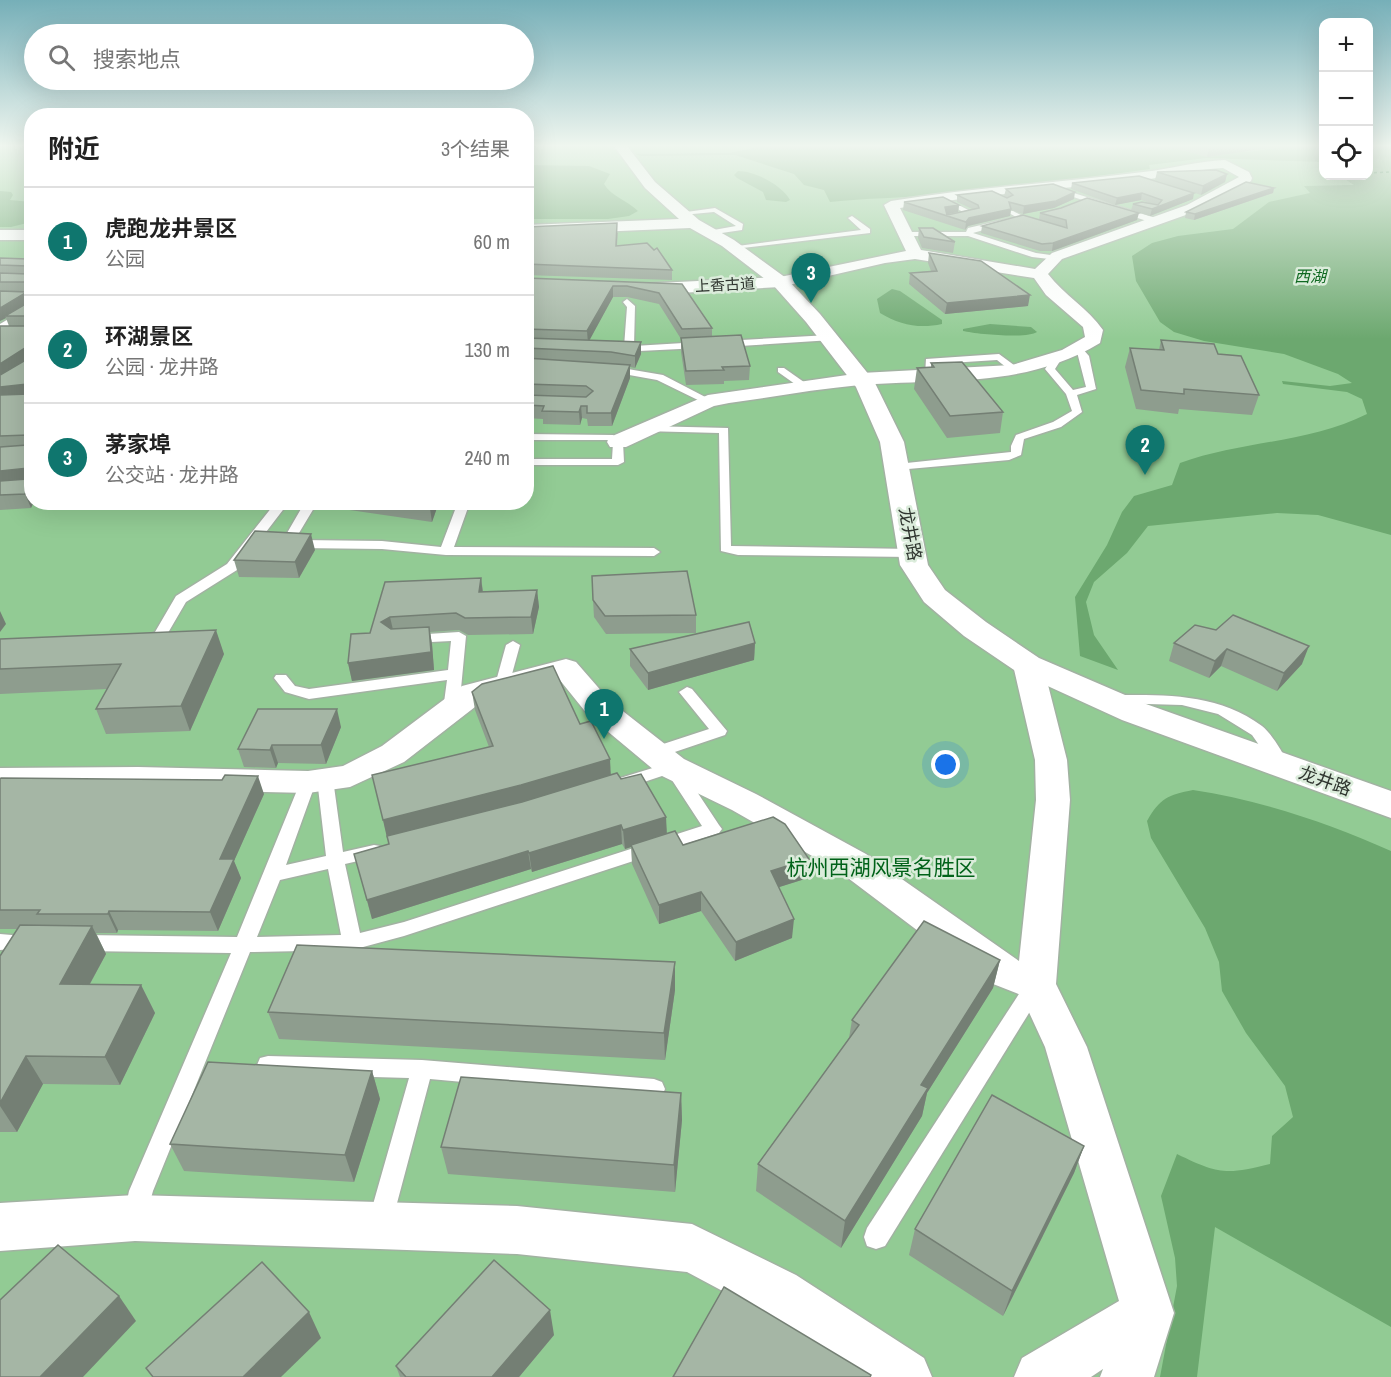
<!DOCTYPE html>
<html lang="zh">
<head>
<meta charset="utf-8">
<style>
	:root { --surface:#fff; --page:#f6f6f6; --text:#222; --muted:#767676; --line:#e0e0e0; --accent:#0f766e }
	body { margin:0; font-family:"Archivo Narrow","Noto Sans SC",sans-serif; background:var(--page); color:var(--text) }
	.controls { position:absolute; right:18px; top:18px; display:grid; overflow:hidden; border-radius:12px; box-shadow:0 6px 24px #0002 }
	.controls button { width:54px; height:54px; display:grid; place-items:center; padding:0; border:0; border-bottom:2px solid var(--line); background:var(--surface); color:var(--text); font:30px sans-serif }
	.you { position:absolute; left:946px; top:765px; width:21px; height:21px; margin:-15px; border:4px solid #fff; border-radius:50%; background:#1a73e8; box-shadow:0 0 0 9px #1a73e833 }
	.badge { display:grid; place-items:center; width:39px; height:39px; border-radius:50%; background:var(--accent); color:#fff; font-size:20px; font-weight:700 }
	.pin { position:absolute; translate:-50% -50px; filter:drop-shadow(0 2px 3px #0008) }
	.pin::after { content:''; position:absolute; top:32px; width:21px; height:18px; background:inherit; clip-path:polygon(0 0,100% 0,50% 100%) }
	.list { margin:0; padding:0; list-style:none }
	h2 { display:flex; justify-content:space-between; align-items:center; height:78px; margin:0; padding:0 24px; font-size:26px }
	h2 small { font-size:20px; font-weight:400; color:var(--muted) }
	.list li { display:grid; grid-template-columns:39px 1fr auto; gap:18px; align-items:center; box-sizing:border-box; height:108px; padding:0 24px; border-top:2px solid var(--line) }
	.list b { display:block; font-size:22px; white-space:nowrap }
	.list p { margin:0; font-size:20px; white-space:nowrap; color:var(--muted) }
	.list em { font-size:20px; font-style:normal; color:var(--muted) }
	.icon { flex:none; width:33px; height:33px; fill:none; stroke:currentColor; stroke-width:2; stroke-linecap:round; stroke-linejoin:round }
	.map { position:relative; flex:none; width:1391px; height:1377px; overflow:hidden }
	.search { position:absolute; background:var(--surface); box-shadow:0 6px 24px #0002; left:24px; top:24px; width:510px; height:66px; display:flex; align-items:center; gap:15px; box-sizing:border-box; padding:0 21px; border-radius:33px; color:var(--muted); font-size:22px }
	.panel { position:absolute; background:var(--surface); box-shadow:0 6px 24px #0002; left:24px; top:108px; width:510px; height:402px; border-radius:24px }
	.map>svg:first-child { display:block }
	.green { fill:#92cb94 }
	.water { fill:#6ca86f }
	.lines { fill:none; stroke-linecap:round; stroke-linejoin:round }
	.ferry { stroke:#0f6921; stroke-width:1.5; stroke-dasharray:3 3; stroke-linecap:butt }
	.service-casing { stroke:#a2b2a2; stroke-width:3 }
	.minor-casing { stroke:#a2b2a2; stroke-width:3 }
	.tertiary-casing { stroke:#a2b2a2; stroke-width:3 }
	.service { fill:#fff; fill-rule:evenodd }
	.minor { fill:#fff; fill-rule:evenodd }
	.tertiary { fill:#fff; fill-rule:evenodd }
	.wall { fill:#8e9d8e }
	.shaded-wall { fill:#747f74 }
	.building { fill:#a5b6a5; stroke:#747f74; stroke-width:1.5 }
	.labels { text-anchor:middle; stroke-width:5; stroke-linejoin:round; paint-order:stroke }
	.far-street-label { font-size:15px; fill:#2f352f; stroke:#dbecdb }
	.far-water-label { font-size:16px; font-style:italic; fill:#0f6921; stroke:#dbecdb }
	.street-label { font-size:18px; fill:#2f352f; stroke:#dbecdb }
	.near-park-label { font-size:21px; fill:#016219; stroke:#dbecdb }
</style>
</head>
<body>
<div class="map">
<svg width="1391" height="1377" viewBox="0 0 1391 1377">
	<rect width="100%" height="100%" fill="#dbecdb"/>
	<!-- green -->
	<path class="green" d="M0 146H31L32 502H526L527 146H1323L1324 176H1368L1369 146H1391V1377H0Z"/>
	<!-- water -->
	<g class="water">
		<path d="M762 146H1217L1248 152 1285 146H1323L1324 162 1206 158 1149 165 1150 169C1079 179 1007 188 936 195 901 198 866 198 830 202L824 190 804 185 794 174 735 155 641 156 636 154 729 153Z"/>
		<path d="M1369 146H1391V535L1318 515 1277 513 1148 526 1127 553 1094 582 1086 602 1094 635 1118 670 1080 656 1075 597 1107 545 1122 512 1134 496 1172 485 1180 463C1241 441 1309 443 1367 414L1362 399 1347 392 1283 384 1282 381 1330 386 1352 383 1338 374 1284 354 1204 341 1174 332 1160 322 1136 281 1132 256 1152 243 1178 236 1233 229 1269 202 1310 193 1304 186 1354 185 1340 176H1368Z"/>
		<path d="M527 165 589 166 610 174 604 184C611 196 628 201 638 211L629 216 608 219H527Z"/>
		<path d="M738 171C755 171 782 185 790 200L786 202 766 200 763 192 737 178 734 175Z"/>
		<path d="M0 191 11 192 13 195 10 200 31 202V222L11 227H0Z"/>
		<path d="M892 289 900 291 942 320V324C919 329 900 325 880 313L877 299Z"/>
		<path d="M990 324 1031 327 1037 332C1027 339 976 334 963 331V329Z"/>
		<path d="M1193 790C1260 800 1329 823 1391 851V1327L1215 1227 1197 1377H1160L1177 1286 1175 1258 1161 1196 1177 1154C1218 1174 1226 1175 1270 1164L1272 1136 1293 1117 1285 1086 1246 1033 1222 991 1219 962 1205 928 1151 838 1147 821C1160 798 1168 795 1193 790Z"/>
	</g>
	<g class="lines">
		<!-- ferry -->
		<path class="ferry" d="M1368 173 1391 172"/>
		<defs>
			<g id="service">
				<path d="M1057 188 1159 219 1160 221 1153 223 1055 191Z"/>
				<path d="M939 197H943L976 214 957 217V215L965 213 939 199Z"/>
				<path d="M715 208 743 224 742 230 708 235V231L736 226 714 212 682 215 679 213Z"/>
				<path d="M1009 211H1013L1026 218 973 233 1036 253 1058 256V260L1032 257 968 236H907L903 234 907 232H966L968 228 1016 217 1009 213Z"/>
				<path d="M852 216 870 229V233L734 249 730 247 861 230 848 218Z"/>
				<path d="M627 299 635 306 634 346 700 342 705 345 700 348 619 352V348L624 347 627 307 623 302Z"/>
				<path d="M32 305V311L0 331V324Z"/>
				<path d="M829 335 832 336V340L724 347 719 344 724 341Z"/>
				<path d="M1076 348H1082L1089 356 1096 389 1077 395 1082 412 1061 427 1024 439 1021 455 1009 460 897 470 891 467 897 464 1011 452V446L1016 435 1053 422 1072 411 1066 394 1045 369 1054 356H1060L1062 358 1055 369 1073 390 1086 387Z"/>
				<path d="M999 354 1018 368V372H1012L997 360 934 364 933 377 925 375 926 359Z"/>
				<path d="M610 366 663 375 713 401 704 403 657 380 607 371V367Z"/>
				<path d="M778 368H784L811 387 802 389 778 372Z"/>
				<path d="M647 426 728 428 731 546 912 549 918 553 912 557 738 555 721 551 719 433 643 431V427Z"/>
				<path d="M526 434 613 435 623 442 624 462 618 465H526V459H612L613 443 607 440H526Z"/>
				<path d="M276 502H289L237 570 186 602 165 638 150 645H140L138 642 155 632 176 596 227 564Z"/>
				<path d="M305 502 317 503 296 538 301 540 382 541 441 547 458 502H470L454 547 654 548 660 552 654 556 446 555 382 549 299 548 283 540Z"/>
				<path d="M459 632 466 636 459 710 451 715 443 710 447 680 309 699 285 692 274 678 276 675H286L295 686 309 689 448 670 451 641 412 643 405 639 412 635Z"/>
				<path d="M513 641 520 645 509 685 507 688H497L495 685 506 645Z"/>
				<path d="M687 687 692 689 727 731 725 735 660 757H648L646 753 648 749 709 729 679 692Z"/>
				<path d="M1119 695C1169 695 1219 694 1262 726 1273 735 1282 752 1289 764L1287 768H1275L1252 735 1218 714 1182 705 1114 703 1111 700Z"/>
				<path d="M672 762 678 763 719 825 722 829 719 833 404 936 352 950 250 952 153 1191 144 1223 136 1227 128 1223 124 1215 129 1191 231 953 82 951 75 948 72 943 75 938 82 935 237 937 302 778H314L316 782 286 865 326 856 317 779 319 775H331L333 779 343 852 374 845 380 846 383 851 380 856 345 864 360 933 404 922 702 826 668 774 623 789 617 787 615 783 617 779ZM328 869 341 935 257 937 280 880Z"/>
				<path d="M0 934 35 937 38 942 35 947 0 950Z"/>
				<path d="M1035 978 1042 980 1045 986 1042 992 885 1246 876 1249 867 1246 864 1237 867 1228 1028 980Z"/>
				<path d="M268 1056 422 1060 654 1079 662 1082 665 1089 662 1096 654 1099 430 1079 392 1222 388 1230 380 1234 372 1230 368 1222 409 1078 268 1074 260 1072 257 1065 260 1058Z"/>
			</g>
			<g id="minor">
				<path d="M1225 160 1249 172 1252 178 1251 181 1197 211 1062 259 1048 274C1064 295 1088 308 1103 330L1100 343C1023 389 946 378 860 385 816 389 773 397 729 403L714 406 626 447H610L607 442 610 437 708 395 861 373 1012 365 1062 350 1085 337 1083 327 1046 295 1034 278 915 259 885 263 780 287 679 293 643 292 635 287 637 284 780 277 906 251 884 205 891 201C975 187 1059 183 1143 172 1171 169 1197 161 1225 160ZM1223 168 1239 177 1187 205 1052 253 1035 269 921 250 900 208C980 194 1061 189 1141 180 1169 177 1194 169 1223 168Z"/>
				<path d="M1028 656 1038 659 1043 665 1067 760 1070 800 1056 984 1087 1047 1174 1313 1154 1377H1100L1103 1369 1091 1377H1014L1022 1358 1119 1301 1045 1047 1021 995 983 980 840 872 732 810 660 775 588 715 559 679 484 700 404 762 350 787 308 793 138 789 0 790V768L138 767 308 771 343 766 382 746 462 686 566 659 576 662 610 701 684 759 756 794 866 854 1019 961 1036 800 1035 760 1013 665 1018 659Z"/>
				<path d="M135 1195 517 1206 692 1224 796 1275 924 1358 932 1377H858L760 1311 687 1272 517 1254 379 1249 135 1241 0 1251V1203Z"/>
			</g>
			<g id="tertiary">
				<path d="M614 146H627L655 182 699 220 734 240 786 278 820 314 874 381 904 442 928 565 945 590 986 622 1039 658 1146 704 1391 791V818L1122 720 1017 672 964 636 924 602 900 565 880 442 856 387 806 322 774 286 722 246 690 228 526 235V225L679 219 645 188Z"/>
				<rect x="0" y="230" width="32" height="10"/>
			</g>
		</defs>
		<!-- service casing -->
		<use href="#service" class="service-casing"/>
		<!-- minor casing -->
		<use href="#minor" class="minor-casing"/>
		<!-- tertiary casing -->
		<use href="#tertiary" class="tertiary-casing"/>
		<!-- service -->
		<use href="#service" class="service"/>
		<!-- minor -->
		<use href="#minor" class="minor"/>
		<!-- tertiary -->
		<use href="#tertiary" class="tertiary"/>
	</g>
	<!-- wall -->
	<g class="wall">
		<path d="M1167 146H1282L1207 157Z"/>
		<path d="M1157 172 1227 174 1225 182 1201 195 1155 180Z"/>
		<path d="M1072 183 1193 199 1150 216 1131 210 1133 204 1155 205 1141 200 1115 205 1071 189Z"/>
		<path d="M1274 188 1273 193 1194 220 1185 218 1186 212Z"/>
		<path d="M1006 189 1074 199 1054 208 1023 214 1011 210 1010 216 968 226 965 230 903 210 904 202 959 205 958 212 947 214V215L972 209 957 202V195L1007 198 1004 196Z"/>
		<path d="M1040 213 1137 220 1052 251H1040L981 233 982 226 1039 219Z"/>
		<path d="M526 227 618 233 617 246 672 270V280L526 275Z"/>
		<path d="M919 228 955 242 953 253 922 248 918 238Z"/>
		<path d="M929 253 1028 306 945 314 909 284 910 273 931 271 928 263Z"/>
		<path d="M31 256V508L0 510V326H9L6 318 0 321V258L28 259Z"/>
		<path d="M526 278 682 284 712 328V337L750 366 749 380 724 381V384L686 385 681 352V339L659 304 627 297H613L589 340 641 354 635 368 630 367V378L612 426H588L587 419 582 418 580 425 543 424V419L526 418Z"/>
		<path d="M1161 340 1218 354 1259 395 1252 415 1179 409 1178 414 1136 409 1125 367 1130 348 1159 350Z"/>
		<path d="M931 363 1003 412 1000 433 947 438 914 389 917 368H931Z"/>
		<path d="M321 502H439L432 522 322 506Z"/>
		<path d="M315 550 299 578 239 577 234 560Z"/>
		<path d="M481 578 483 591 537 590 539 607 533 634 468 635 459 630 430 632 432 644 434 670 352 681 348 663 370 633 385 582Z"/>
		<path d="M593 600 696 615V633L606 634 594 617Z"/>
		<path d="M1195 625 1302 664 1277 691 1221 666 1209 678 1169 661 1174 643Z"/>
		<path d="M0 639 224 654 190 731 106 734 96 709 107 689 0 694Z"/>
		<path d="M755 643 754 660 648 690 630 666V649Z"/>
		<path d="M472 692 580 724 611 775 621 779 667 834 683 845 809 859 808 878 779 887 792 938 735 961 701 911 659 924 632 864 631 847 625 849 622 844 532 872 531 869 372 919 354 854 389 844 372 775 489 747 475 710Z"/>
		<path d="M341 727 326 764 278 763 276 768 244 767 238 749Z"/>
		<path d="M0 779 264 794 234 861 241 878 218 931 118 930 117 933H96L106 954 90 984 141 985 155 1013 120 1085 43 1084 17 1132H0V956L17 929H0Z"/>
		<path d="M1000 960 993 988 927 1093 922 1116 841 1248 756 1191 758 1164 849 1038 852 1020Z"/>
		<path d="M675 990 665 1060 279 1039 268 1012Z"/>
		<path d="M372 1071 380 1099 354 1182 184 1171 170 1144Z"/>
		<path d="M681 1093 682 1120 675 1192 448 1174 441 1147Z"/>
		<path d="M1084 1146 1074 1173 1003 1316 909 1255 915 1229Z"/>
		<path d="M554 1335 519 1377H400L396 1366Z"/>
	</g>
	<!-- shaded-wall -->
	<g class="shaded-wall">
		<path d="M1230 146H1282L1207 157 1209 149Z"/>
		<path d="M1227 174 1225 182 1201 195 1203 186Z"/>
		<path d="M1274 188 1273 193 1194 220 1195 214Z"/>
		<path d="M1075 192 1074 199 1054 208 1023 214 1024 206Z"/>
		<path d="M1142 193 1141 200 1115 205 1117 198Z"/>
		<path d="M1194 193 1193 199 1150 216 1152 209Z"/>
		<path d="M959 205 958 212 944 215 945 207Z"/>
		<path d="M1011 209 1010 216 968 226 965 230 966 222 969 218Z"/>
		<path d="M1139 213 1137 220 1052 251 1053 243Z"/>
		<path d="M613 286V297L588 343 587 331Z"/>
		<path d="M27 292 31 303 5 316 6 318 0 321V308Z"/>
		<path d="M1030 295 1028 306 945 314 947 303Z"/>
		<path d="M641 342V354L635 368V356Z"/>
		<path d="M28 346 32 356 0 379V364Z"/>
		<path d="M630 365V378L612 426 611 413Z"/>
		<path d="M27 384 32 396 0 400V387Z"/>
		<path d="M581 406 582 418 580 425 579 412Z"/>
		<path d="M28 468 32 482 0 485V471Z"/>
		<path d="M32 484V502H34L31 508 25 494Z"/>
		<path d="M429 502H439L432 522Z"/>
		<path d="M311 534 315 550 299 578 295 562Z"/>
		<path d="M481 578 483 595 479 592Z"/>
		<path d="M537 590 539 607 533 634 531 617Z"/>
		<path d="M0 611 6 624 0 632Z"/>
		<path d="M390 617 394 634 381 622Z"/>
		<path d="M429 627 432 644 434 670 352 681 348 663Z"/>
		<path d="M216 630 224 654 190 731 181 706Z"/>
		<path d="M755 643 754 660 648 690V673Z"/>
		<path d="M1309 646 1302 664 1277 691 1284 673Z"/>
		<path d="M1227 649 1221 666 1209 678 1215 661Z"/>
		<path d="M337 709 341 727 326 764 321 745Z"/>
		<path d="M272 745 278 763 276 768 270 750Z"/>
		<path d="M610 759 611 778 387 838 383 820Z"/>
		<path d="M258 776 264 794 234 861 241 878 218 931 210 912 220 859Z"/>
		<path d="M666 817 667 835 625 849 623 830Z"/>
		<path d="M621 825 622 844 532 872 529 853Z"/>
		<path d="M528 851 531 869 372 919 367 900Z"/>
		<path d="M809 859 808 878 770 890 771 871Z"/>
		<path d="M701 892V911L659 924V905Z"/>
		<path d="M109 911 118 930 117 933 108 914Z"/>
		<path d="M794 919 792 938 735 961 736 942Z"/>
		<path d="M92 926 106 954 75 1011 60 984Z"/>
		<path d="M1000 960 993 988 927 1093 922 1116 841 1248 845 1221 921 1085Z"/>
		<path d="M675 962V990L665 1060 664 1033Z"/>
		<path d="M141 985 155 1013 120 1085 105 1057Z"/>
		<path d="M26 1056 43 1084 17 1132 0 1106V1103Z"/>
		<path d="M372 1071 380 1099 354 1182 345 1155Z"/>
		<path d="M681 1093 682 1120 675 1192 674 1165Z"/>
		<path d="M1084 1146 1074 1173 1003 1316 1012 1291Z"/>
		<path d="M119 1296 136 1321 83 1377H40Z"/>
		<path d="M550 1310 554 1335 519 1377H492Z"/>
		<path d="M309 1312 321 1338 281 1377H243Z"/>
	</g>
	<!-- building -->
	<g class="building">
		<path d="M1198 146H1230L1209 149Z"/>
		<path d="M1216 170 1227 174 1203 186 1157 172Z"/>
		<path d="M1139 176 1194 193 1152 209 1133 204 1142 202 1158 205 1162 200 1142 193 1117 198 1072 183Z"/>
		<path d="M1246 182 1274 188 1195 214 1186 212Z"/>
		<path d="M1053 184 1075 192 1056 201 1024 206 1009 202 1011 209 969 218 966 222 904 202 943 197 959 205 945 207 947 215 979 208 978 205 957 195 992 191 1007 198 1013 195 1006 189Z"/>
		<path d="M1087 198 1139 213 1053 243 1042 244 982 226 1023 215 1067 228 1066 220 1040 213 1061 208Z"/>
		<path d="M617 223 616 246 647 243 654 250 657 248 672 270 526 264V227Z"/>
		<path d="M919 228H933L955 242 924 237Z"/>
		<path d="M929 253 981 261 1030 295 947 303 910 273 937 271Z"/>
		<path d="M31 256H32V484L25 494 0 495V481L27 479 28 468 0 471V447L27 445 28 435 0 436V395L29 394 27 384 0 387V375L29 358 28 346 0 364V326H29L28 316H5L29 302 30 282H0V273L28 274 30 272 28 266 0 265V258L28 259Z"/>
		<path d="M526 278 682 284 712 328 682 329 659 293 627 286H613L587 331 526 329Z"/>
		<path d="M0 291 27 292 0 308Z"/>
		<path d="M741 335 750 366 722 367 724 370 686 371 681 338Z"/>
		<path d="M526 338 641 342 635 356 611 352 526 348Z"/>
		<path d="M1161 340 1214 344 1218 354 1241 356 1259 395 1184 389V394L1141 390 1130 348 1164 350Z"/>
		<path d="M526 358 630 365 611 413H587V406H581L579 412 542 411 544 406 526 405V395L586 397 593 391 586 386 526 384Z"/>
		<path d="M962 362 1003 412 950 416 917 368 934 367 931 363Z"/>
		<path d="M255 531 311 534 295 562 234 560Z"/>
		<path d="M687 571 696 615 605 616 593 600 592 576Z"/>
		<path d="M481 578 479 592 537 590 531 617 465 618 456 613 390 617 381 622 391 629 429 627 431 652 348 663 351 634 370 633 385 582Z"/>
		<path d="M1233 615 1309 646 1284 673 1227 649 1215 661 1174 643 1195 625 1216 630Z"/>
		<path d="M749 622 755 643 648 673 630 649Z"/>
		<path d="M216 630 181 706 96 709 121 664 0 669V639Z"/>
		<path d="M553 666 580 724 591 721 610 759 521 785 383 820 372 775 493 746 472 692 482 684Z"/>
		<path d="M258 709H337L321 745H272L270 750 238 749Z"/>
		<path d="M617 773 621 779 641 774 666 817 623 830 621 825 529 853 528 851 367 900 354 854 389 844 387 836 522 802Z"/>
		<path d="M225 775 258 776 220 859H234L210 912 109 911 108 914H37L40 910H0V779L1 778 222 780Z"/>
		<path d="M773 817 785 824 809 859 771 871 794 919 736 942 701 892 659 905 631 845 675 831 683 845Z"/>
		<path d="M924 921 1000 960 921 1085 928 1088 845 1221 758 1164 859 1025 852 1020Z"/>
		<path d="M20 925 92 926 60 984 141 985 105 1057 26 1056 0 1103V956Z"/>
		<path d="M297 945 675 962 664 1033 268 1012Z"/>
		<path d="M208 1062 372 1071 345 1155 170 1144Z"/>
		<path d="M461 1077 681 1093 674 1165 441 1147Z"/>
		<path d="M992 1095 1084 1146 1012 1291 915 1229Z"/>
		<path d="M58 1245 119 1296 40 1377H0V1300Z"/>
		<path d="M494 1260 550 1310 492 1377H406L396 1366Z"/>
		<path d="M262 1262 309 1312 243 1377H153L146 1368Z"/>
		<path d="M724 1287 871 1375 870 1377H673Z"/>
	</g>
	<!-- sky -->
	<linearGradient id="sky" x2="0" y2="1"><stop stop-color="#76afb8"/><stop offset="0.43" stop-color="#eff6ef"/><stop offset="1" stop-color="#eff6ef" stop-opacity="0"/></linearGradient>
	<rect width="1391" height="339" fill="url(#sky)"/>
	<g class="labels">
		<!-- far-street labels -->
		<g class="far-street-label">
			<text transform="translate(725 285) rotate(-3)" y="5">上香古道</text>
		</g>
		<!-- far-water labels -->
		<g class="far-water-label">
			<text x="1310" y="282">西湖</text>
		</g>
		<!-- street labels -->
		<g class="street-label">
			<text transform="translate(910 534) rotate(79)" y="6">龙井路</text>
			<text transform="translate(1325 781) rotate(20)" y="6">龙井路</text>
		</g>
		<!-- near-park labels -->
		<g class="near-park-label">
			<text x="881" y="875">杭州西湖风景名胜区</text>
		</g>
	</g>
</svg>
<div class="controls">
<button>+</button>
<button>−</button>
<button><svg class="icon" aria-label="locate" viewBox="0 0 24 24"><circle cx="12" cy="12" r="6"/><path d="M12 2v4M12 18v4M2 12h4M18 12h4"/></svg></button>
</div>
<div class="you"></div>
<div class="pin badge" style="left:604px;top:739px">1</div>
<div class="pin badge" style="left:1145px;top:475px">2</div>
<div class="pin badge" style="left:811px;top:303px">3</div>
<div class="search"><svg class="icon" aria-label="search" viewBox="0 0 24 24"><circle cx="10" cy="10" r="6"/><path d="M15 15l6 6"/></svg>搜索地点</div>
<section class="panel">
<h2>附近<small>3个结果</small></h2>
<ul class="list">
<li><span class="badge">1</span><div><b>虎跑龙井景区</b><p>公园</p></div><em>60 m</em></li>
<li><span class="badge">2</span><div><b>环湖景区</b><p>公园 · 龙井路</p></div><em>130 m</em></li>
<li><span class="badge">3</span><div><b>茅家埠</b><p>公交站 · 龙井路</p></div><em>240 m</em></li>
</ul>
</section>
</div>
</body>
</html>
